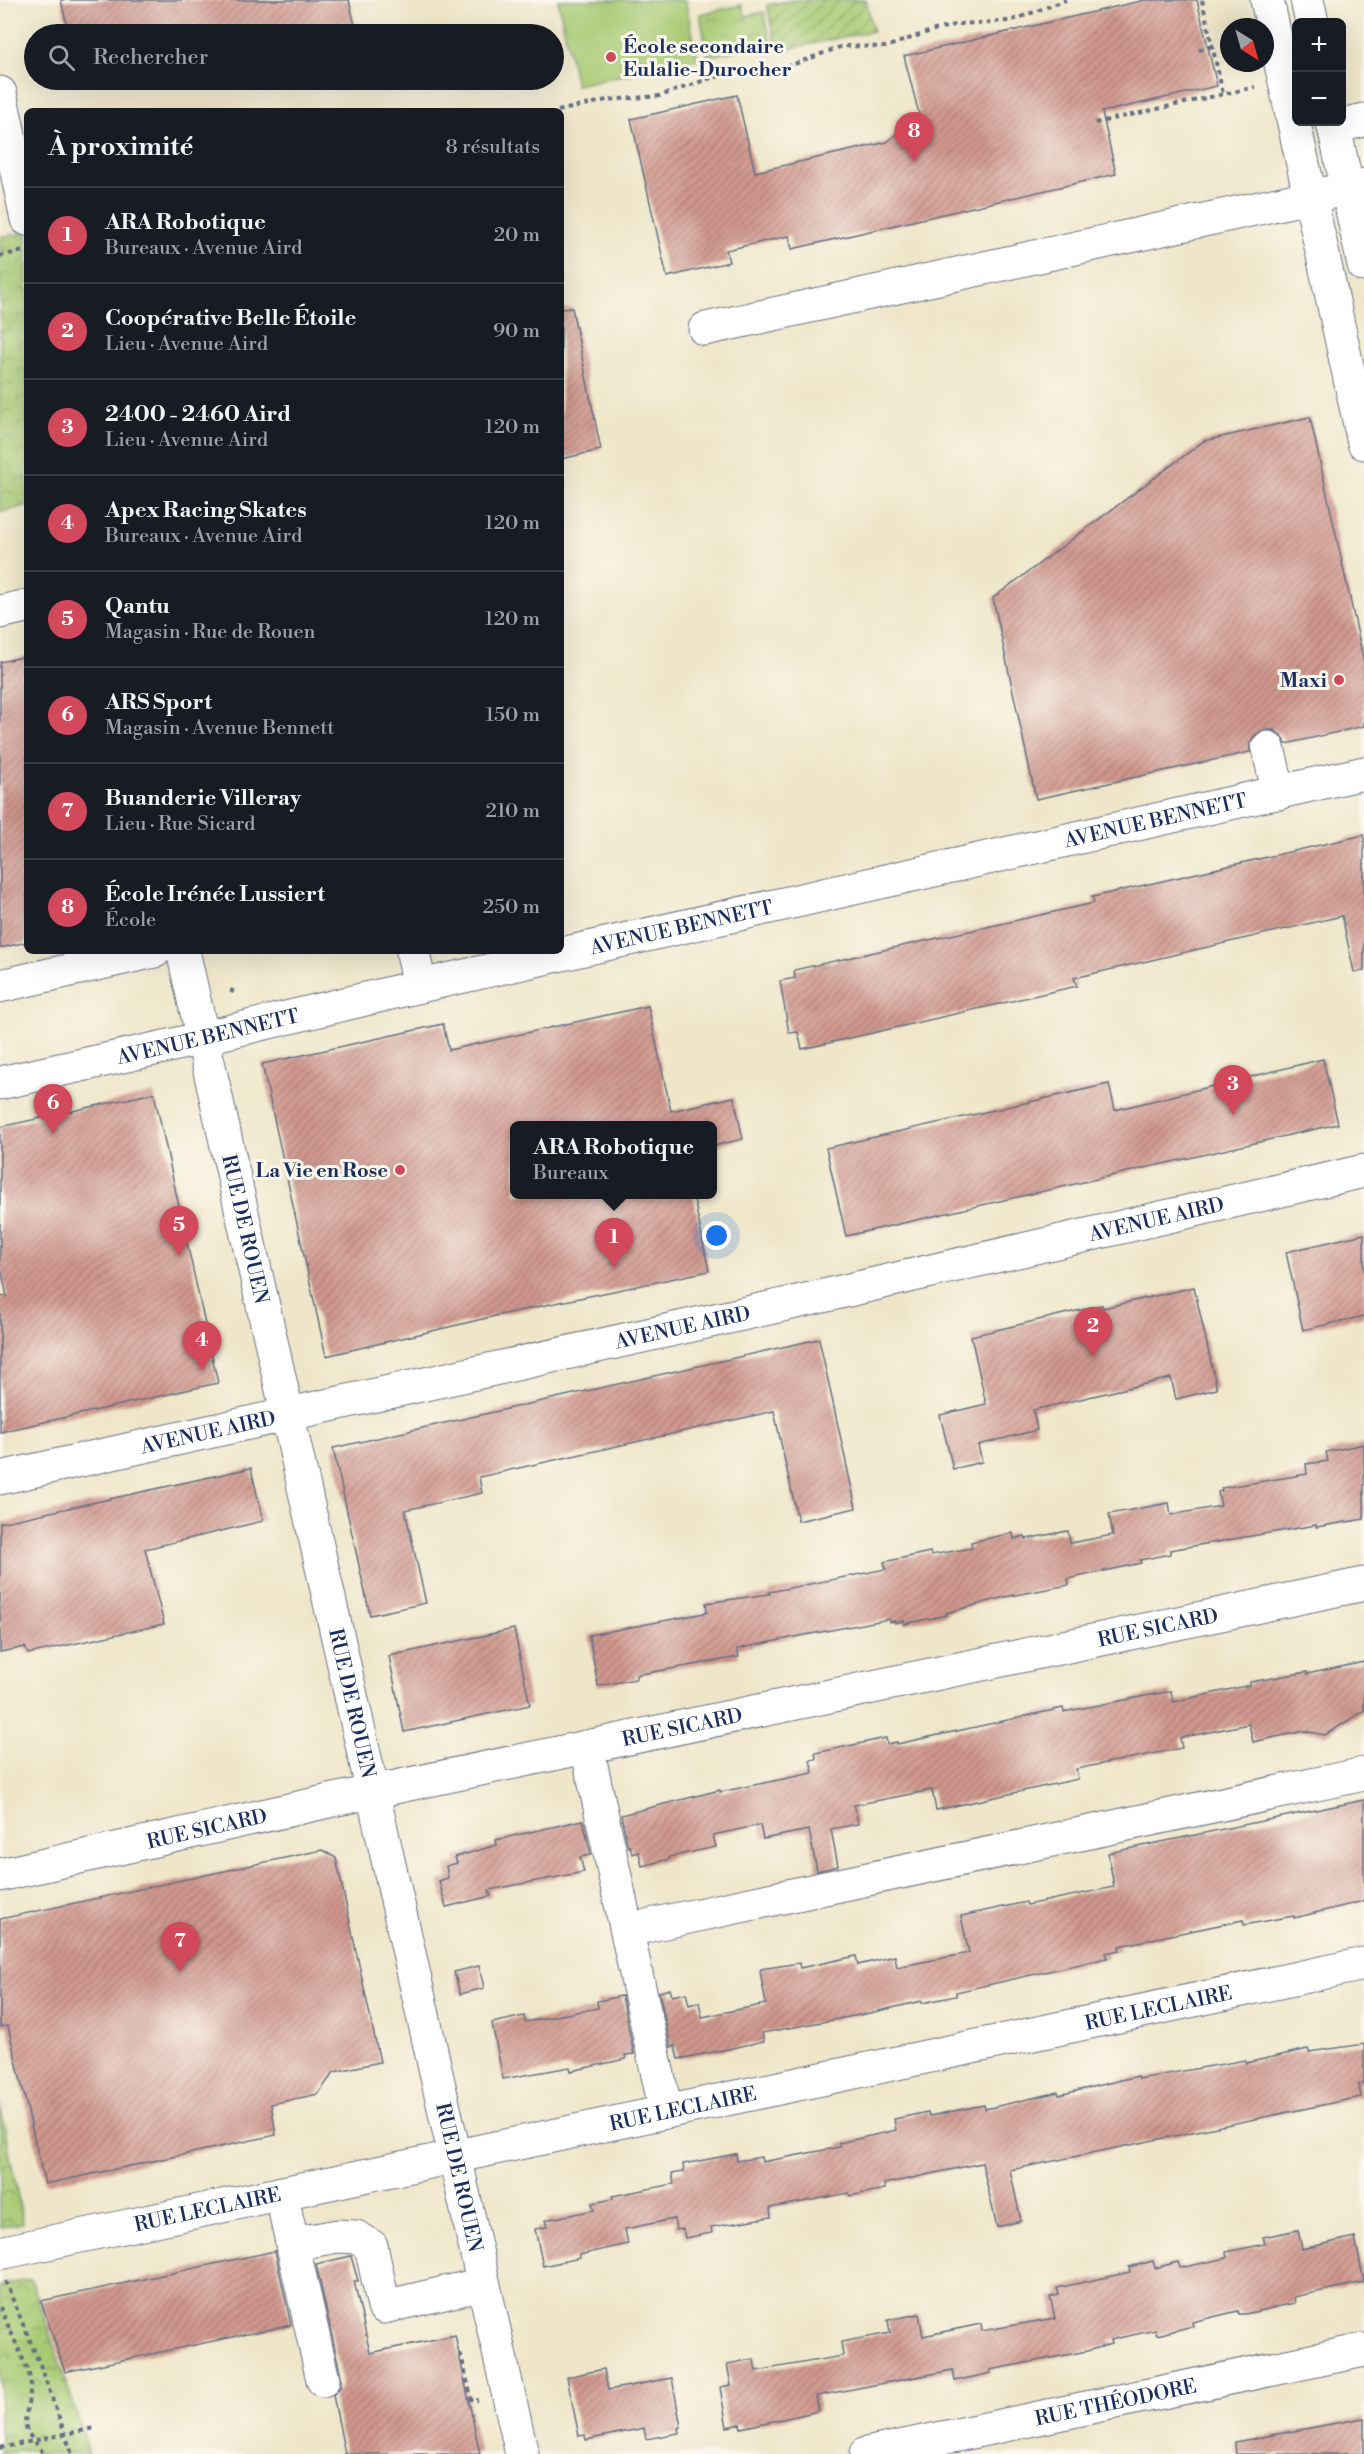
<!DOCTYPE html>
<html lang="fr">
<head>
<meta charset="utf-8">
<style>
	:root { --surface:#171b24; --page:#242831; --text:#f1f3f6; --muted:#9ea1a6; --line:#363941; --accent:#d1495b }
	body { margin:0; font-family:"Libre Bodoni",serif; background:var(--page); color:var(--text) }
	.controls { position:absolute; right:18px; top:18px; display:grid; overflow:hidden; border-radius:9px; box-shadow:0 6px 24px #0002 }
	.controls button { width:54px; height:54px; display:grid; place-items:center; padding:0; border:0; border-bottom:2px solid var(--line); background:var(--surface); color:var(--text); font:30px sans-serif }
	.compass { position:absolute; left:1220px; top:18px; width:54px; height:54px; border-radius:50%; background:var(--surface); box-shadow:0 6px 24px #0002; rotate:143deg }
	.you { position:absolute; left:717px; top:1236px; width:21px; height:21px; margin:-15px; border:4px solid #fff; border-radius:50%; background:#1a73e8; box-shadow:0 0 0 9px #1a73e833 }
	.badge { display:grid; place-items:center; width:39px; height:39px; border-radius:50%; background:var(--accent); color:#fff; font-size:20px; font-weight:700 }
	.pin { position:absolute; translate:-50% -50px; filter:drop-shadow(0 2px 3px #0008) }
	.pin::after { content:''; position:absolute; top:32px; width:21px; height:18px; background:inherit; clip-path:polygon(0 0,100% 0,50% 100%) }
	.popup { position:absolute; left:510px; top:1121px; width:207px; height:78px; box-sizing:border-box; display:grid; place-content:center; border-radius:9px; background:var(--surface); filter:drop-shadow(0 2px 4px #0005); font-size:20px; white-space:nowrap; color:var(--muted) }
	.popup b { font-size:22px; color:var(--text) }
	.popup::after { content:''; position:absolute; left:50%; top:100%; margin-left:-12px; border:12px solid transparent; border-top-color:var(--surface) }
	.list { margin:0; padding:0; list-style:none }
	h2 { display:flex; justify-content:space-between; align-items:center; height:78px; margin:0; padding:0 24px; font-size:26px }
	h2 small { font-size:20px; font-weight:400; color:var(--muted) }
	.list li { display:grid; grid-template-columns:39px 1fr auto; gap:18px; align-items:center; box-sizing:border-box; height:96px; padding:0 24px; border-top:2px solid var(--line) }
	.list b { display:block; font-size:22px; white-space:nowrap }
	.list p { margin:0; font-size:20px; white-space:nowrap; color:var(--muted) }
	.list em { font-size:20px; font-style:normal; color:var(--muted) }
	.icon { flex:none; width:33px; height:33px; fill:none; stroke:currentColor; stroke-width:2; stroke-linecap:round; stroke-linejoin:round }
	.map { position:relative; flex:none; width:1364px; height:2454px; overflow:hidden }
	.search { position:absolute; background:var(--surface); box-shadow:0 6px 24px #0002; left:24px; top:24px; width:540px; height:66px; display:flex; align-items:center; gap:15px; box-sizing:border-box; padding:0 21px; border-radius:33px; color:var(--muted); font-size:22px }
	.panel { position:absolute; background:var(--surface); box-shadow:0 6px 24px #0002; left:24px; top:108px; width:540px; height:846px; border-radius:9px }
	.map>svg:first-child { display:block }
	.park { fill:url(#park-crowns); stroke:#627c68; stroke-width:1.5 }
	.garden { fill:url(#garden-furrows); stroke:#627c68; stroke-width:1.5 }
	.pitch { fill:#a8ca73; stroke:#627c68; stroke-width:1.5 }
	.building { fill:url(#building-hatch) }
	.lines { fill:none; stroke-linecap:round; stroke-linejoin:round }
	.minor-casing { stroke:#656f83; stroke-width:35 }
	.major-casing { stroke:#656f83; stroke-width:35 }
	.path { stroke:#656f83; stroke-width:4; stroke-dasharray:4.5 4.5; stroke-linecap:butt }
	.minor { stroke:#fff; stroke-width:33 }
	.major { stroke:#fff; stroke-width:33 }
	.poi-dot { fill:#d1495b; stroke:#fbf7ec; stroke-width:2 }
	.labels { text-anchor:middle; stroke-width:6; stroke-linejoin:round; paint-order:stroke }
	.poi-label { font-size:20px; font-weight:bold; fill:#1b2f5e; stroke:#fbf7ec; text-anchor:end }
	.street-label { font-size:20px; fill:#1b2f5e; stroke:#fbf7ec }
</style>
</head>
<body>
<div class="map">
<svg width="1364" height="2454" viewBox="0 0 1364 2454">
	<defs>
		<pattern id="park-crowns" width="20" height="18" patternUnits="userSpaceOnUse" patternTransform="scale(1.5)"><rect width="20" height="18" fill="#a8ca73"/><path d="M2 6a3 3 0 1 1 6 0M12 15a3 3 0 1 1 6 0" fill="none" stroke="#88a462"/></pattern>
		<pattern id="garden-furrows" width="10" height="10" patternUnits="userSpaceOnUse" patternTransform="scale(1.5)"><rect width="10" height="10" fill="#a8ca73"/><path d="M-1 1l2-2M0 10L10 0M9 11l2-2" fill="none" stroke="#88a462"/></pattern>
		<pattern id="building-hatch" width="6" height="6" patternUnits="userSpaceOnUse" patternTransform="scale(1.5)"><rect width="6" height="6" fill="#d0978d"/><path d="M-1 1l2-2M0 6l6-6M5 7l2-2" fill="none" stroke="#a87c76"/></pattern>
	</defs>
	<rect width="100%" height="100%" fill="#fbf7ec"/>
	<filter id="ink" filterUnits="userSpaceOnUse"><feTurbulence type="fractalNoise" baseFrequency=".0167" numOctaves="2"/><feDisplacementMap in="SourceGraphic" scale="12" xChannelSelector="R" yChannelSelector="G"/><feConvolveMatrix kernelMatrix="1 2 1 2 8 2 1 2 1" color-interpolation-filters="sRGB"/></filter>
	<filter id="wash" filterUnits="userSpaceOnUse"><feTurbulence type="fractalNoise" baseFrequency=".008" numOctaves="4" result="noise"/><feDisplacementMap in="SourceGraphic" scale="24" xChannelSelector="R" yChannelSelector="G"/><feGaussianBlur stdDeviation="1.35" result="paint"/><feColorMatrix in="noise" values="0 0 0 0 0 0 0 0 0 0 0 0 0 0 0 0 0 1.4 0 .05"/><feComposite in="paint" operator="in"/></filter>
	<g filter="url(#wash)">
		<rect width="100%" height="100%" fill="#efe6c9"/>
		<!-- park -->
		<g class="park">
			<path d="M742 5 745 16 764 12 771 44 708 56 700 14Z"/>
			<path d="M27 232V506L0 512V237Z"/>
			<path d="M0 2104 23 2223 0 2227Z"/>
			<path d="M31 2279 82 2430 89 2454H38L33 2449 0 2454V2286Z"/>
		</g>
		<!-- garden -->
		<path class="garden" d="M792 0H866L873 31 777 51 767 5Z"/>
		<!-- pitch -->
		<path class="pitch" d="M558 0H685L698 59 576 85Z"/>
		<g id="blocks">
			<!-- building -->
			<g class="building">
				<path d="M61 0H349L357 34H69Z"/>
				<path d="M1145 0H1197L1217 86 1102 112 1116 174 792 249 789 236 726 250 729 262 667 277 631 119 737 95 755 172 887 142 919 114 904 56Z"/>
				<path d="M572 308 601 450 561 459V309Z"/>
				<path d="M1310 417 1364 662V726L1286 744 1281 735 1274 730H1264L1255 735 1250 743V752L1036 799 993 598 1204 441Z"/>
				<path d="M27 656V942L0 948V662Z"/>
				<path d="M1364 835V971L1354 972 1342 916 1074 978 1077 986 802 1049 798 1032 789 1033 780 981 795 978 794 970 1094 903 1092 897Z"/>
				<path d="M648 1006 671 1111 734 1097 743 1139 713 1146V1125H515V1194H693L709 1271 508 1313 326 1356 262 1064 443 1024 449 1050Z"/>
				<path d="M1323 1059 1338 1124 846 1236 826 1148 1109 1084 1115 1110Z"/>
				<path d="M154 1093 218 1383 0 1432V1297L7 1296 0 1265V1127Z"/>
				<path d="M1364 1234V1316L1303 1330 1286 1252Z"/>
				<path d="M1194 1287 1217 1389 1176 1399 1171 1378 1033 1410 1037 1430 978 1445 982 1462 953 1469 940 1415 986 1404 971 1336 1102 1305 1103 1308Z"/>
				<path d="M819 1339 856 1508 798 1521 774 1411 479 1477 482 1493 405 1510 426 1603 370 1615 333 1448Z"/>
				<path d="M1364 1444V1519L1316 1527V1525L1170 1550V1554L1140 1560 1141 1563 1068 1579 1069 1585 1005 1597 946 1613 947 1615 904 1624V1621L895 1623V1621L890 1622 889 1619 805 1635 737 1649 739 1657 636 1675V1679L598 1686 589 1635 705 1613 707 1612 706 1603 770 1594 769 1592 886 1569 884 1562 930 1552 931 1555 972 1548 971 1542 1013 1533 1014 1539 1025 1536 1026 1539 1068 1531 1070 1543 1113 1535 1109 1514 1169 1503 1171 1515 1221 1506 1218 1492 1222 1491 1221 1488 1307 1474 1306 1464 1328 1461 1326 1452Z"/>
				<path d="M251 1468 263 1521 145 1549 164 1624 28 1654 25 1647 0 1652V1523Z"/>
				<path d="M514 1629 530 1705 404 1732 389 1656Z"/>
				<path d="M1364 1662V1711L1325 1735 1304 1731 1253 1742 1249 1724 1180 1738 1182 1748 1076 1769 1078 1779 936 1810 932 1790 854 1805 858 1824 831 1829 838 1866 817 1871 809 1830 763 1839 760 1825 713 1835 716 1847 669 1857V1859L642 1866 639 1852 632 1854 630 1846 628 1847 621 1815 720 1790V1792L813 1773 810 1760 816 1759 815 1753 886 1738 887 1744 897 1742V1744L1063 1708 1064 1712 1171 1691 1173 1702 1250 1685V1682L1307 1672V1674Z"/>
				<path d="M1364 1800V1901L1294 1918V1916L1244 1925 1243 1920 1119 1946 1120 1950 1106 1953 1107 1958 956 1992V1996L922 2003V2001L870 2013 762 2033 764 2041 733 2048 678 2059 675 2046 671 2047 659 1992 670 1989 672 1996 686 1993 689 2005 699 2002 702 2017 766 2004 760 1971 761 1969 799 1963 800 1968 856 1956 858 1965 895 1956 897 1967 969 1953 961 1916 1026 1902 1027 1905 1114 1887 1108 1853Z"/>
				<path d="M583 1820 591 1855 580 1857 584 1872 489 1890 491 1896 446 1907 439 1881 448 1878 446 1866 457 1863 455 1857 497 1845 496 1840Z"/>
				<path d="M322 1850 336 1858 380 2062 334 2072 318 2094 271 2104 276 2135 45 2184 8 2026 0 2027V1919Z"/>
				<path d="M479 1966 484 1988 460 1994 454 1972Z"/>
				<path d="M622 1996 634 2054 625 2055 626 2059 571 2071 570 2067 503 2079 492 2023 524 2016 525 2022 598 2008 597 2001Z"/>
				<path d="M1364 2044V2083L1359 2084 1361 2097 1010 2170 1021 2221 997 2227 982 2163 884 2184 885 2189 850 2196 849 2193 770 2208 771 2217 711 2227 712 2233 685 2238 683 2229 676 2230 674 2219 625 2229 628 2244 579 2255 580 2258 543 2266 535 2229 547 2227 545 2220 594 2210 592 2203 613 2199 612 2196 674 2184 672 2173 684 2171 683 2164 736 2154 737 2161 761 2157 762 2162 840 2147 839 2143 896 2130 894 2119 928 2112 929 2116 984 2105 985 2109 1058 2092 1059 2095 1138 2076 1139 2079 1245 2060 1246 2063 1308 2049 1309 2052Z"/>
				<path d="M1298 2230 1302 2249 1355 2237 1364 2282 1294 2297 1295 2303 1245 2314H1239L1238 2311 1192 2322 1193 2326 1157 2335 1155 2330 1110 2340 1111 2344 1087 2351 990 2370 991 2373 955 2381 953 2370 816 2396 819 2411 741 2428 740 2424 727 2427 720 2387 731 2385 727 2364 754 2359 756 2371 843 2356 841 2342 890 2333 888 2320 919 2314 923 2336 981 2324 982 2331 1055 2318 1050 2297 1059 2295 1057 2288 1130 2272 1129 2267 1153 2261 1155 2268 1178 2262 1180 2268 1227 2258 1226 2252 1265 2244 1263 2237Z"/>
				<path d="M275 2251 291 2325 65 2372 41 2301Z"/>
				<path d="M351 2256 358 2281H354L370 2353 455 2335 480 2454H345L333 2395 341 2386V2376L316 2264Z"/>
				<path d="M604 2369 608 2390 672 2378 681 2427 678 2428 679 2433 646 2439 644 2428 586 2440 585 2435 579 2436 567 2377Z"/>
				<path d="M1364 2418V2454H1236L1235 2442Z"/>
			</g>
		</g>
	</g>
	<g filter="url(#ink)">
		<use href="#blocks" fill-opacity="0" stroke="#656f83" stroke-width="1.5"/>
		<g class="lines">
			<defs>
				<g id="minor">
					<path d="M0 93 27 219"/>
					<path d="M1334 127 1364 120"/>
					<path d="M705 329 1364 185"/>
					<path d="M0 612 27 606"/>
					<path d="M1268 748 1279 793"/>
					<path id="s1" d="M183 951 522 2454"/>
					<path d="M413 953 420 986"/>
					<path d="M0 986 155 951"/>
					<path id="s2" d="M0 1083 173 1045 420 986 1364 773"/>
					<path id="s3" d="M0 1478 810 1299 1364 1171"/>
					<path d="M587 1747 666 2112"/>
					<path id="s4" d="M0 1875 338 1799 1364 1584"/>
					<path d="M627 1930 1364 1774"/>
					<path d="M281 2193 323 2380"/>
					<path d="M292 2244 338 2236 356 2237 371 2246 384 2307 483 2284"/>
					<path id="s5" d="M0 2253 1364 1964"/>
					<path id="s6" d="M866 2454 1364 2350"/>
				</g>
				<g id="major">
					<path d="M1267 0 1364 443"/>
					<path d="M1307 0 1312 22"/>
					<path d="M1333 122 1364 265"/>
				</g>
			</defs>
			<!-- minor casing -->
			<use href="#minor" class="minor-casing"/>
			<!-- major casing -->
			<use href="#major" class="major-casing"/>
			<!-- path -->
			<g class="path">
				<path d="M1202 0 1223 94"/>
				<path d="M1199 50 1212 46"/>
				<path d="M558 111 607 100 660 96 711 78 736 73H758L778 70 843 46 886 47 931 31 958 24 1010 21 1066 0"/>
				<path d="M1095 123 1255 87"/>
				<path d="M0 256 23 251"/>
				<path d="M231 993 233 989"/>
				<path d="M5 2281 41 2367 72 2454"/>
				<path d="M0 2307 29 2373 31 2387 25 2421 27 2432 44 2454"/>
				<path d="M459 2356 461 2355 472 2401 478 2400"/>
				<path d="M0 2448 94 2428"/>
			</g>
			<!-- minor -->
			<use href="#minor" class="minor"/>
			<!-- major -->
			<use href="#major" class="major"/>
		</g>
	</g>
	<!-- markers -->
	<g class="poi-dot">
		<circle cx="611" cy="57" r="6"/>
		<circle cx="1339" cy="680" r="6"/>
		<circle cx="400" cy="1170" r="6"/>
	</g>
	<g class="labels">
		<!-- poi labels -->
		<g class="poi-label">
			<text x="623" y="53" text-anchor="start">École secondaire<tspan x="623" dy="23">Eulalie-Durocher</tspan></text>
			<text x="1327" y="687">Maxi</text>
			<text x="388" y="1177">La Vie en Rose</text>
		</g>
		<!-- street labels -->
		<g class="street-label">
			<text dy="7" stroke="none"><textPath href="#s2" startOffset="1185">AVENUE BENNETT</textPath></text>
			<text dy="7" stroke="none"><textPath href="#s2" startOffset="699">AVENUE BENNETT</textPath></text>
			<text dy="7" stroke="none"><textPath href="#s2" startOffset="213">AVENUE BENNETT</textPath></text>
			<text dy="7" stroke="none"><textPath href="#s3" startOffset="1185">AVENUE AIRD</textPath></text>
			<text dy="7" stroke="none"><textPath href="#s1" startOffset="285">RUE DE ROUEN</textPath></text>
			<text dy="7" stroke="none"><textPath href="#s3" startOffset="699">AVENUE AIRD</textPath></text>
			<text dy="7" stroke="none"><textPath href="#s3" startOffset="213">AVENUE AIRD</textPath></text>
			<text dy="7" stroke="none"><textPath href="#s4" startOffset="1184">RUE SICARD</textPath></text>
			<text dy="7" stroke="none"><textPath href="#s1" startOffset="771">RUE DE ROUEN</textPath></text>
			<text dy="7" stroke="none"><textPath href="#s4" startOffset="698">RUE SICARD</textPath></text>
			<text dy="7" stroke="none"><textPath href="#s4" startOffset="212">RUE SICARD</textPath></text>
			<text dy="7" stroke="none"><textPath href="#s5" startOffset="1184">RUE LECLAIRE</textPath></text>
			<text dy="7" stroke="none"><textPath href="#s5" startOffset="698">RUE LECLAIRE</textPath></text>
			<text dy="7" stroke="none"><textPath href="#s1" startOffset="1257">RUE DE ROUEN</textPath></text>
			<text dy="7" stroke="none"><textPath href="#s5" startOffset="212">RUE LECLAIRE</textPath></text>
			<text dy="7" stroke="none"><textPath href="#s6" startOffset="255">RUE THÉODORE</textPath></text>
		</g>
	</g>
</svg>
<div class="controls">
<button>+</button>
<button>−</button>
</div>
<svg class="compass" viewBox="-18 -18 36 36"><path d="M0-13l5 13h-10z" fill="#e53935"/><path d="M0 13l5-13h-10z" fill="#9ea1a6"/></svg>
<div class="you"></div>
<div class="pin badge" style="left:614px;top:1268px">1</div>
<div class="popup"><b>ARA Robotique</b>Bureaux</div>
<div class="pin badge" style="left:1093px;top:1357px">2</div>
<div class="pin badge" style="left:1233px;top:1115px">3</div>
<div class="pin badge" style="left:202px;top:1371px">4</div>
<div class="pin badge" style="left:179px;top:1256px">5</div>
<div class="pin badge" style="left:53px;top:1134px">6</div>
<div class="pin badge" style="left:180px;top:1972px">7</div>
<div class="pin badge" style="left:914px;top:162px">8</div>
<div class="search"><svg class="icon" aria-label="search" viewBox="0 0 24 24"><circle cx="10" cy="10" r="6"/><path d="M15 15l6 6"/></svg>Rechercher</div>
<section class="panel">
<h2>À proximité<small>8 résultats</small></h2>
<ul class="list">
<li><span class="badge">1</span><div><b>ARA Robotique</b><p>Bureaux · Avenue Aird</p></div><em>20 m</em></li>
<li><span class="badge">2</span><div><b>Coopérative Belle Étoile</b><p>Lieu · Avenue Aird</p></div><em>90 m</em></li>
<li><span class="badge">3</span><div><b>2400 - 2460 Aird</b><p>Lieu · Avenue Aird</p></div><em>120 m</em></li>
<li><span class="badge">4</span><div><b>Apex Racing Skates</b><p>Bureaux · Avenue Aird</p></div><em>120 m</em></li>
<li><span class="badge">5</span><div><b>Qantu</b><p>Magasin · Rue de Rouen</p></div><em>120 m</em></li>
<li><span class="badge">6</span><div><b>ARS Sport</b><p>Magasin · Avenue Bennett</p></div><em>150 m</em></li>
<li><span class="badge">7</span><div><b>Buanderie Villeray</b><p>Lieu · Rue Sicard</p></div><em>210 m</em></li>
<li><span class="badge">8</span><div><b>École Irénée Lussiert</b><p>École</p></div><em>250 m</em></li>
</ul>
</section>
</div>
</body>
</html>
